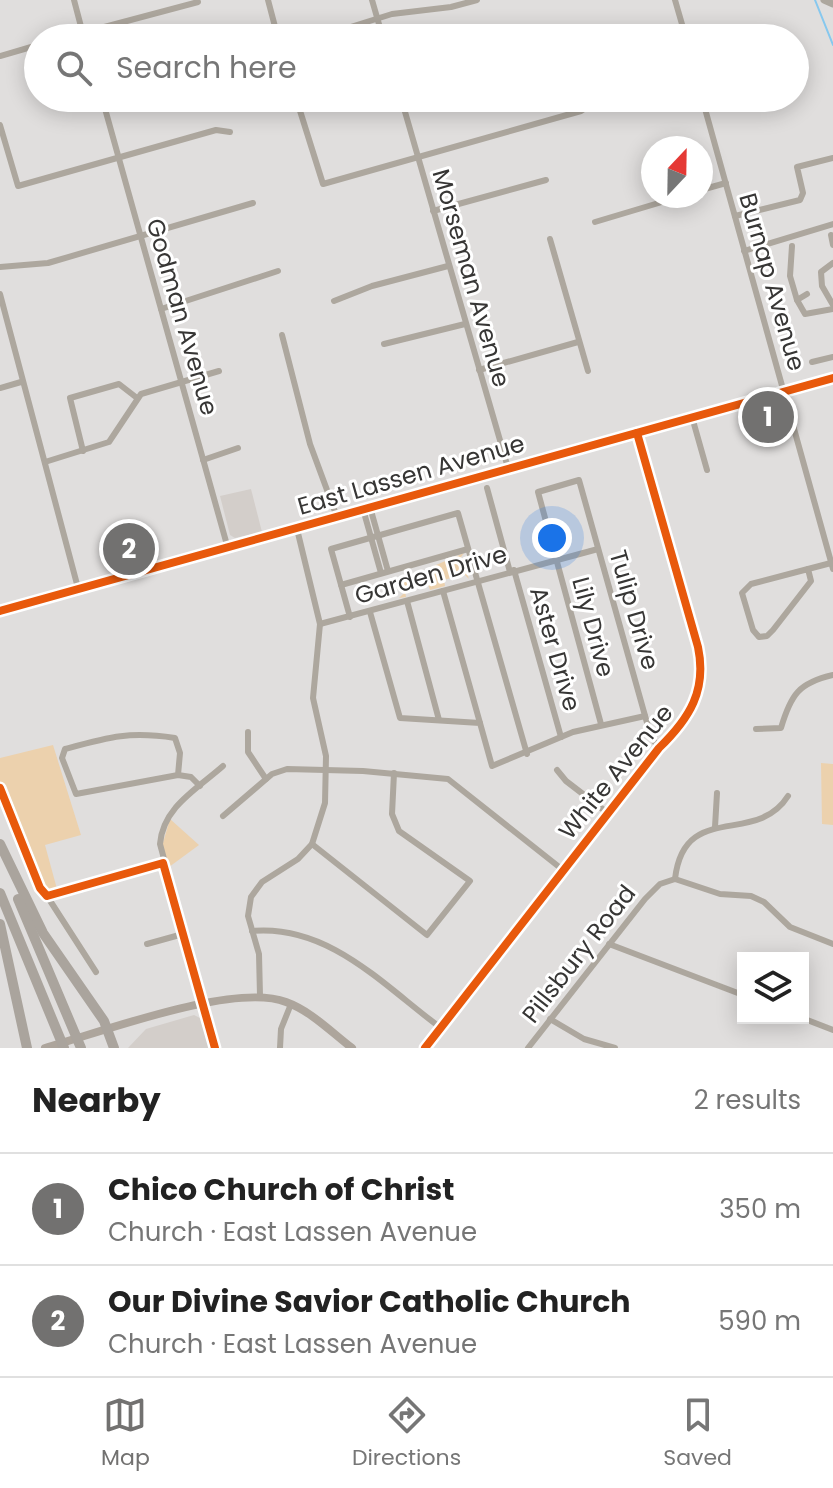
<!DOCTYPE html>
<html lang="en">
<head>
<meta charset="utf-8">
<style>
	:root { --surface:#fff; --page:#f2f2f2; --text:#222; --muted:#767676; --line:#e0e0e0; --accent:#727170 }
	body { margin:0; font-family:Poppins,sans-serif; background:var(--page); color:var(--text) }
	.controls { position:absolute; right:24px; bottom:24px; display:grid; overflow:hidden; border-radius:0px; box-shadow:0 4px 20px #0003 }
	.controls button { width:72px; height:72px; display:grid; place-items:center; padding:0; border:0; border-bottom:2px solid var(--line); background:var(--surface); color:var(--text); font:40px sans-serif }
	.compass { position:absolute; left:641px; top:136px; width:72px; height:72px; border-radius:50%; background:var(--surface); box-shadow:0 4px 20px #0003; rotate:22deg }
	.you { position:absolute; left:552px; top:538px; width:28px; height:28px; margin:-20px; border:6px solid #fff; border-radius:50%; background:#1a73e8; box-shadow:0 0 0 12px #1a73e833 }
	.badge { display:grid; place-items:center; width:52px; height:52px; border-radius:50%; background:var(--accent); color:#fff; font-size:26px; font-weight:700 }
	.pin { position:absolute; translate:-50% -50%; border:4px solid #fff; box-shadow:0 2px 8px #0006 }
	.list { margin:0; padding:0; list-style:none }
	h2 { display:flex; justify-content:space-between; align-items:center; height:104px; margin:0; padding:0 32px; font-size:34px }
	h2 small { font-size:26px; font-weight:400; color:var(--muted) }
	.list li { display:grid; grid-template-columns:52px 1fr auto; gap:24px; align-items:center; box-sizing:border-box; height:112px; padding:0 32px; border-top:2px solid var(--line) }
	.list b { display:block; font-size:30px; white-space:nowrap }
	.list p { margin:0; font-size:26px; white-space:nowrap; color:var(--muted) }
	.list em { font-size:26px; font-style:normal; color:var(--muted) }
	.icon { flex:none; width:44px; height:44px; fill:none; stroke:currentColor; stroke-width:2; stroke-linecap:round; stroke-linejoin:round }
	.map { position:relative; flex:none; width:833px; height:1048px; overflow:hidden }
	.search { position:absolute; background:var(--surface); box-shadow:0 4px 20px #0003; left:24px; right:24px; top:24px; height:88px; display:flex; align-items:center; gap:20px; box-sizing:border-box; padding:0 28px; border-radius:44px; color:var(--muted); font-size:30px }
	.sheet { height:328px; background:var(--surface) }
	nav { display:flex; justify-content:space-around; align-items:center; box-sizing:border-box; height:112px; border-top:2px solid var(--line); background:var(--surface); font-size:22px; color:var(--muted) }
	nav a { display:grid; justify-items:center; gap:4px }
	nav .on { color:var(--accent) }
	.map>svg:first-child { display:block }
	.built { fill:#d3ceca }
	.green { fill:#ecd1ad }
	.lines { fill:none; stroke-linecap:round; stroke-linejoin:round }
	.stream { stroke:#87c8ee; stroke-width:2 }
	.minor { stroke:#ada79e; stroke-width:6 }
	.tertiary { stroke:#ada79e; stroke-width:7 }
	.secondary { stroke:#ada59c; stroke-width:8 }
	.motorway { stroke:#aaa49d; stroke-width:10 }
	.cycleway-casing { stroke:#fff; stroke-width:13 }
	.cycleway { stroke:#e8590c; stroke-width:8 }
	.labels { text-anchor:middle; stroke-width:6; stroke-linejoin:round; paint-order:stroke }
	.street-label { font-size:24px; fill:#373635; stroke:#fff }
</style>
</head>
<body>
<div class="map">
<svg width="833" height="1048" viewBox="0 0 833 1048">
	<rect width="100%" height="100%" fill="#e0dedd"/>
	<!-- built -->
	<g class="built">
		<path d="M251 489 262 532 235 538 230 535 220 496Z"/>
		<path d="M194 1015 200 1018 209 1048H128L146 1029Z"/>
	</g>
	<!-- green -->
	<g class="green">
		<path d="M464 553 461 557 469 579 464 574 444 580 445 586 430 590 428 584 405 591 406 597 399 598 404 593 400 582 417 577 418 582 425 580 424 575 429 568Z"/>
		<path d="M53 745 81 835 45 845 57 889 44 891 0 782V758Z"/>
		<path d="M821 763 833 764V825L822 824Z"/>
		<path d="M170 819 199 845 169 867 162 846Z"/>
	</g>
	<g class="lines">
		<!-- stream -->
		<path class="stream" d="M815 0 833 45"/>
		<!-- minor -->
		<g class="minor">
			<path d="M74 0 84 38"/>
			<path d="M268 0 278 38"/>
			<path d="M372 0 383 38"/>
			<path d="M675 0 686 38"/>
			<path d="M341 30 392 14 451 7 477 0"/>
			<path d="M63 38 198 2"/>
			<path d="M558 38H569"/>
			<path d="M0 56 38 45"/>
			<path d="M102 98 227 545"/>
			<path d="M296 98 323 184 581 111 587 107 590 98"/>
			<path d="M401 98 508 468"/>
			<path d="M702 98 833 569"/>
			<path d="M0 125 18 186 216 130 230 132"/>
			<path d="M701 190 726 183"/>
			<path d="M433 211 546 180"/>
			<path d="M735 216 800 200 803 193 797 167 833 158"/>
			<path d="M595 222 682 196"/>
			<path d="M831 235 833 245"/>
			<path d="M550 239 588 371"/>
			<path d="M792 246 790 276 797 300"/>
			<path d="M744 251 833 224"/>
			<path d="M833 263 821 272 822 286 833 305"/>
			<path d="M0 267 48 263 253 203"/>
			<path d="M0 294 78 588"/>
			<path d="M807 294 797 300 805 314 833 309"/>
			<path d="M334 301 372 286 448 266"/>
			<path d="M161 309 278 271"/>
			<path d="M282 335 310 444 337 517"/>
			<path d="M384 344 465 324"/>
			<path d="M812 362 833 357"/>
			<path d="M479 370 578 342"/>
			<path d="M0 388 21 382"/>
			<path d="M692 417 707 470"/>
			<path d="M83 451 70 398 119 384 137 398"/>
			<path d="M203 460 238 448"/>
			<path d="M45 462 109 442 141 394 219 371"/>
			<path d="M487 488 510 572"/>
			<path d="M370 507 388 571"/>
			<path d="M363 509 381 573"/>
			<path d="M808 569 811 581 773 630 767 636 759 637 753 630 742 593 751 584Z"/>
			<path d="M808 569 831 563"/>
			<path d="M514 570 561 737"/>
			<path d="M341 585 468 549"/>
			<path d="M443 591 480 723"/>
			<path d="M407 601 439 720"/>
			<path d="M0 611 833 378"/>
			<path d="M370 612 400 718 480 723 492 766 573 732 645 716"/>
			<path d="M350 617 331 549 458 513 527 754"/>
			<path d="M320 624 598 549"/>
			<path d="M601 724 538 492 579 480 651 737 659 748"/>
			<path d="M756 729 781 728C791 694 799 683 833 675"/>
			<path d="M248 732V752L266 779"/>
			<path d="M557 770 566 781 609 814"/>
			<path d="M178 775 180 753 175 738C129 731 109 737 65 749L62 758 76 794 178 775 191 777 200 786"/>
			<path d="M223 816 272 774 287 769 363 771 448 779 563 870"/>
			<path d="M715 827 717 793"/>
			<path d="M312 844 427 935 470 881 399 831 392 814 394 773"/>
			<path d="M675 879C684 800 756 847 788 796"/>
			<path d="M252 931C329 924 384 986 441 1028"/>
			<path d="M147 944 183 934"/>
			<path d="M609 944 743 995"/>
			<path d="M96 972 47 896 163 863"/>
			<path d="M260 996 259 954 248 916 251 897 262 882 298 859 312 844 325 803 326 756 313 698 320 624 297 529"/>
			<path d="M802 1018 833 1030"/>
			<path d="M550 1019 584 1039 615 1048"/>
			<path d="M215 1048 160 844C163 807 197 789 223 766"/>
			<path d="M280 1048 281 1029 291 1004"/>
			<path d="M425 1048 659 748C690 718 707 690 698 647L637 433"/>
			<path d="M528 1048 645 899 660 884 675 879 720 894 751 896 764 902 790 927 833 944"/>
		</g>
		<!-- tertiary -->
		<path class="tertiary" d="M824 0 833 4"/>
		<!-- secondary -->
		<path class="secondary" d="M45 1048C102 1032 234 982 286 1002 311 1011 331 1032 352 1048"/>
		<!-- motorway -->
		<g class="motorway">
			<path d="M0 844 43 933 104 1021 114 1048"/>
			<path d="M0 893 64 1048"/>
			<path d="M18 899 81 1048"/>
			<path d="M0 924 27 1048"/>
		</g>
		<defs>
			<g id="cycleway">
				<path d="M0 611 833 378"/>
				<path d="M0 788 40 888 47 896 163 863 215 1048"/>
				<path d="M425 1048 659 748C690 718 707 690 698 647L637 433"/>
			</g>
		</defs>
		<!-- cycleway casing -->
		<use href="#cycleway" class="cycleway-casing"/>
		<!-- cycleway -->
		<use href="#cycleway" class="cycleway"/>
	</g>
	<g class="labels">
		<!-- street labels -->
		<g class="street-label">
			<text transform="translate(471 278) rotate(74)" y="8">Morseman Avenue</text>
			<text transform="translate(772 282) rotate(74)" y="8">Burnap Avenue</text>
			<text transform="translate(182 317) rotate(74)" y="8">Godman Avenue</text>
			<text transform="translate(411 475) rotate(-16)" y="8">East Lassen Avenue</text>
			<text transform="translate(431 575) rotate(-16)" y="8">Garden Drive</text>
			<text transform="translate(634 610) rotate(74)" y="8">Tulip Drive</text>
			<text transform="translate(593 627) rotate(75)" y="8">Lily Drive</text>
			<text transform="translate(555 649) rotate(74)" y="8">Aster Drive</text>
			<text transform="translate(616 772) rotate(-51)" y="8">White Avenue</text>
			<text transform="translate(579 954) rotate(-52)" y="8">Pillsbury Road</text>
		</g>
	</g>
</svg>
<div class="controls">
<button><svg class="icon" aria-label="layers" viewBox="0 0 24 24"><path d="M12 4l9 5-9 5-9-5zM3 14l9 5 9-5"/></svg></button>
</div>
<svg class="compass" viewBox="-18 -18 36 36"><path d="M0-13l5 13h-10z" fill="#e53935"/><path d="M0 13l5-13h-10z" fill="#767676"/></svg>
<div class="you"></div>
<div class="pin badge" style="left:768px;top:417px">1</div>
<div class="pin badge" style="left:129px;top:549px">2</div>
<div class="search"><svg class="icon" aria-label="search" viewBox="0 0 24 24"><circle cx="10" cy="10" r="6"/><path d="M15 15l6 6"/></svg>Search here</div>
</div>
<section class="sheet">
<h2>Nearby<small>2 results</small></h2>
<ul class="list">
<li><span class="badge">1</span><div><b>Chico Church of Christ</b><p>Church · East Lassen Avenue</p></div><em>350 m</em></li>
<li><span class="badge">2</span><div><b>Our Divine Savior Catholic Church</b><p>Church · East Lassen Avenue</p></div><em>590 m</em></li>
</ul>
</section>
<nav>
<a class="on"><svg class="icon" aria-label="map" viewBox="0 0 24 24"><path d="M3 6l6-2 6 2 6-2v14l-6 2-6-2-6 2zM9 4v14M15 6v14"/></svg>Map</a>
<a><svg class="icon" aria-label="directions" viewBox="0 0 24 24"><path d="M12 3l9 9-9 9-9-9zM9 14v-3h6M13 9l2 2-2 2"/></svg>Directions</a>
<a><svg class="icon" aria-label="saved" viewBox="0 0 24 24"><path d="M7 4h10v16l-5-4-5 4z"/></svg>Saved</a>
</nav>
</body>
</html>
